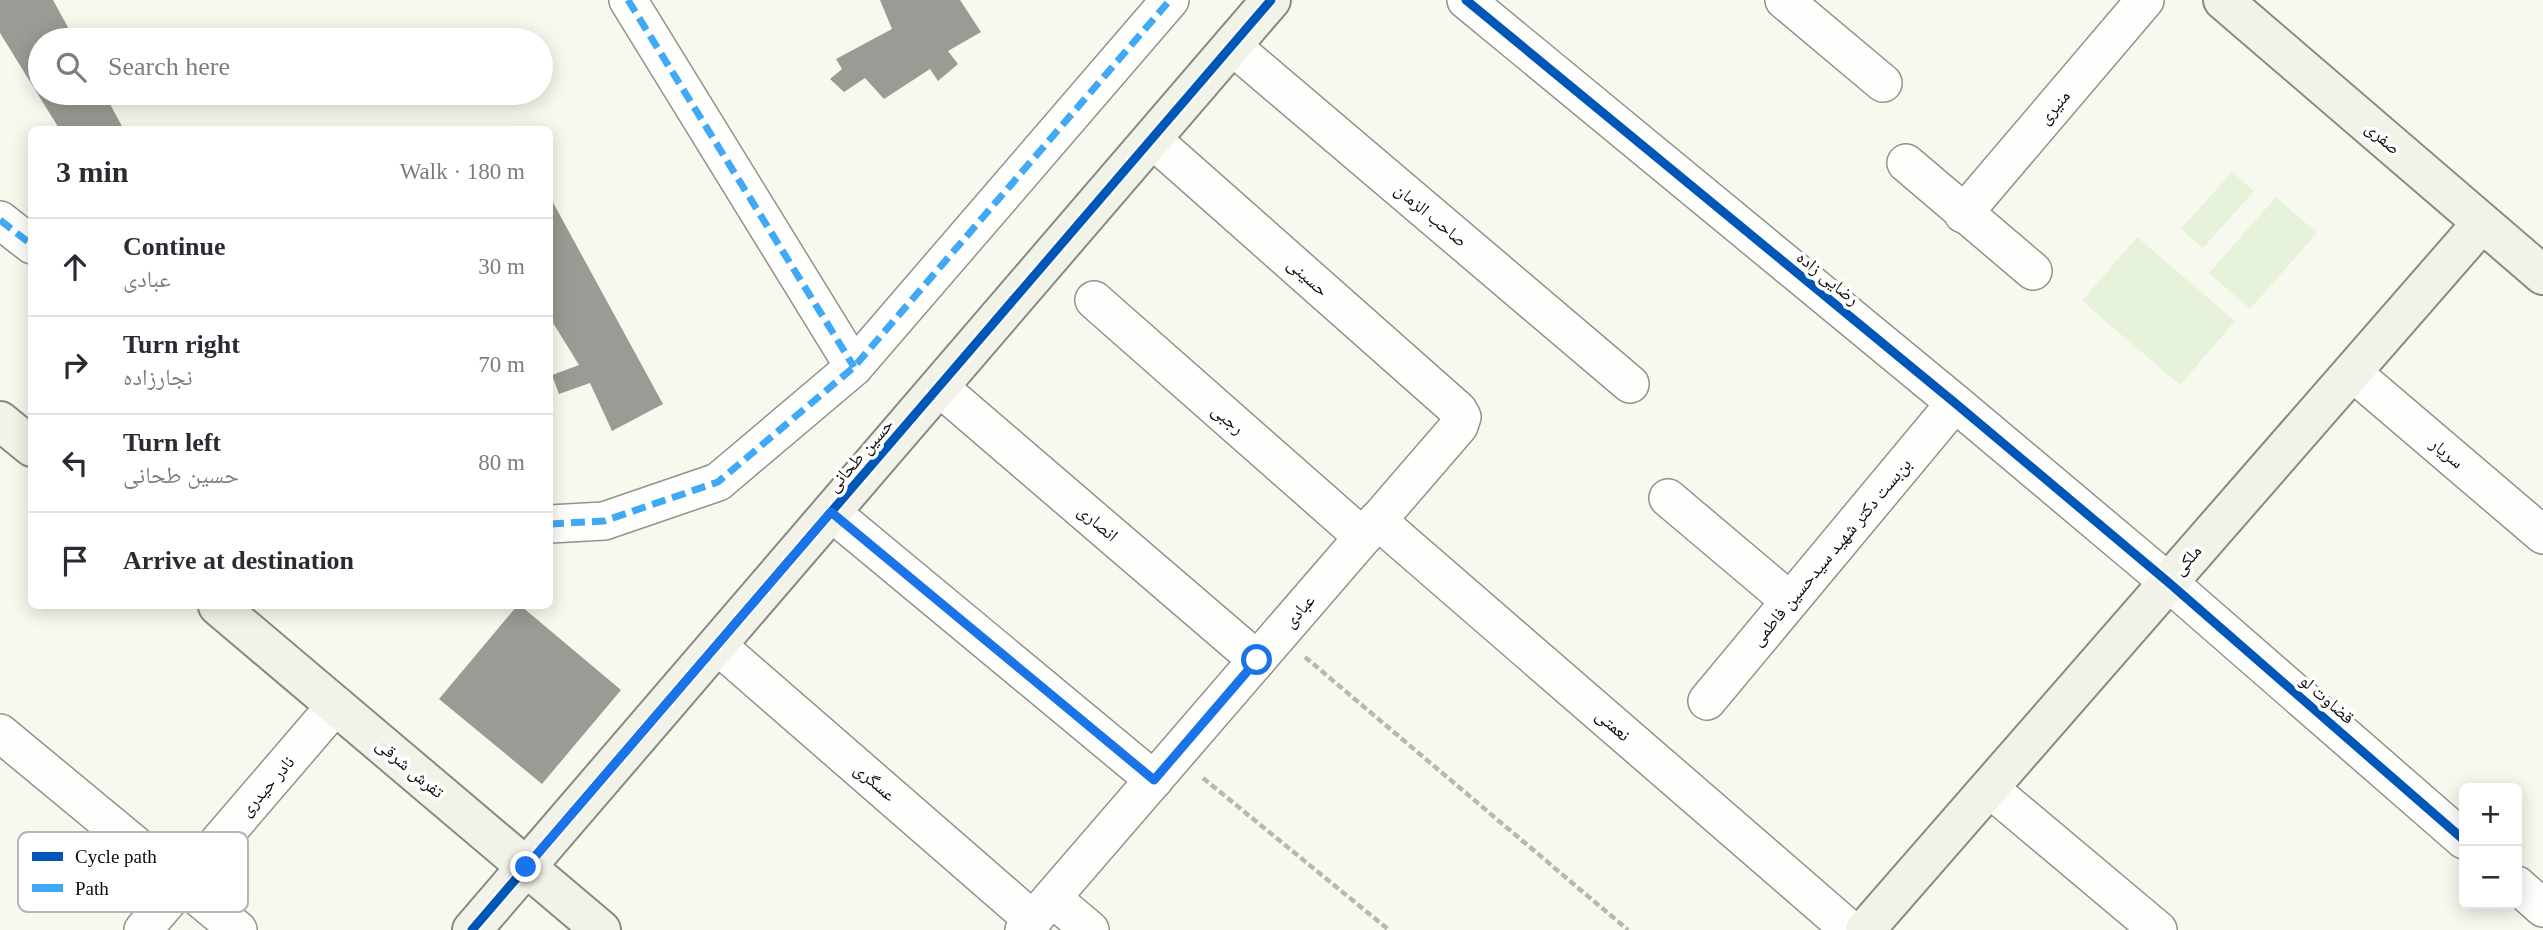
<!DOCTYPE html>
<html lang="en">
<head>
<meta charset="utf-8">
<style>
	:root { --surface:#fff; --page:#f2f2f3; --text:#2b2b33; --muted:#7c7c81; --line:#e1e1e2 }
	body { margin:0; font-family:"Times New Roman","Noto Naskh Arabic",serif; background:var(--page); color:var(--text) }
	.controls { position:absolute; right:21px; bottom:21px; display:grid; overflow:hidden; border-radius:10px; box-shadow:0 4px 18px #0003 }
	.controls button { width:63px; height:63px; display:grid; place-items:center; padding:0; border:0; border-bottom:2px solid var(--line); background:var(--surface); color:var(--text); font:35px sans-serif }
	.stop { position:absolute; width:21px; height:21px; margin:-16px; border:5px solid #1a73e8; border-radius:50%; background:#fff }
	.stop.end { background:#1a73e8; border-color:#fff; box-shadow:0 2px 7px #0008 }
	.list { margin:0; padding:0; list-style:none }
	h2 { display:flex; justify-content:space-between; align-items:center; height:91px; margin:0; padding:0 28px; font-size:30px }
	h2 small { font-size:23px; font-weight:400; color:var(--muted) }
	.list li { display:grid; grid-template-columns:46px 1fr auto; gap:21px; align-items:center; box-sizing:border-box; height:98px; padding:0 28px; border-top:2px solid var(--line) }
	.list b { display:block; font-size:26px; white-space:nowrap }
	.list p { margin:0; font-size:23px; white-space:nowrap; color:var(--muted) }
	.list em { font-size:23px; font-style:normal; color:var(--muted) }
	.icon { flex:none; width:38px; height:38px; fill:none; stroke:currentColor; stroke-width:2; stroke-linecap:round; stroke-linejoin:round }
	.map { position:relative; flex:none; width:2543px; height:930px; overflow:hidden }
	.search { position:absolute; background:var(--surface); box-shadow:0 4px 18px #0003; left:28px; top:28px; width:525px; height:77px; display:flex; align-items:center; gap:18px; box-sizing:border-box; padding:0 24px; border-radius:38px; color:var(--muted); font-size:26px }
	.panel { position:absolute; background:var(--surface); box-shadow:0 4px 18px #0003; left:28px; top:126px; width:525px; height:483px; border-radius:10px }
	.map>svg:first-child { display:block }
	.pitch { fill:#e6f2d9 }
	.building { fill:#9b9a94 }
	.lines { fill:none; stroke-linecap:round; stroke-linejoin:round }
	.street-casing { stroke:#92928d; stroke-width:40 }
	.secondary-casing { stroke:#888984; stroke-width:42 }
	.path { stroke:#b7b7b5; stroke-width:4.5; stroke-dasharray:7 3.5; stroke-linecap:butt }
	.street { stroke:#fefefc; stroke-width:37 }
	.secondary { stroke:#f2f3e8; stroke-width:38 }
	.quiet { stroke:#3fa9f5; stroke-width:7; stroke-dasharray:14 7; stroke-linecap:butt }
	.cycleway-casing { stroke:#fff; stroke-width:13 }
	.cycleway { stroke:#0057b8; stroke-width:9 }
	.route { stroke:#1a73e8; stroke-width:9 }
	.labels { text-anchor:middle; stroke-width:7; stroke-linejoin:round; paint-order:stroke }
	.street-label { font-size:18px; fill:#0b0b0b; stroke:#fff }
	.key { fill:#fff; stroke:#b6b6b6; stroke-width:2 }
	.key-label { font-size:19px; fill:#0b0b0b }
</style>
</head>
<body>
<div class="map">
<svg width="2543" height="930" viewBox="0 0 2543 930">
	<rect width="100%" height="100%" fill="#f8f9ee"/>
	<!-- pitch -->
	<g class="pitch">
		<path d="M2232 172 2254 191 2203 248 2181 229Z"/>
		<path d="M2276 197 2317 233 2250 309 2209 273Z"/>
		<path d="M2137 237 2235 321 2180 385 2082 301Z"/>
	</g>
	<!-- building -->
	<g class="building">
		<path d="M0 0H53L75 40H40V93H104L124 130H60L0 33Z"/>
		<path d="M880 0H960L981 32 948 51 958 64 938 81 930 69 884 99 865 78 844 92 830 79 842 69 836 59 892 29Z"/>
		<path d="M550 197 663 404 612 431 590 383 559 394 552 375 579 365 550 318Z"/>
		<path d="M517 606H521L621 690 542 784 439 699Z"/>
	</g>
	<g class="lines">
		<defs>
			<g id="street">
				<path d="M628 0 854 367"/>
				<path d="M1466 0 1955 403 2168 582 2464 840"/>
				<path d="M1784 0 1883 83"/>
				<path d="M1232 46 1630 384"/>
				<path d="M1906 163 2033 271"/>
				<path d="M1963 214 2145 0"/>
				<path d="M0 220 32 245"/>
				<path d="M1094 300 1363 537"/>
				<path d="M2352 372 2543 535"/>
				<path d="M939 387 1257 660"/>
				<path d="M1668 498 1790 601"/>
				<path d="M831 512 1154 780"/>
				<path d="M1377 520 1850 930"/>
				<path d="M550 524 604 521 718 482 854 367 1170 0"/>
				<path d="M717 645 1033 920"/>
				<path d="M1707 701 1955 403"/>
				<path d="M0 733 238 930"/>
				<path d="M1989 788 2158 930"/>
				<path d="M2517 885 2543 908"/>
				<path d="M1052 898 1090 930"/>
				<path d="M143 930 336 705"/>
				<path d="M1024 930 1459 426 1462 417 1458 410 1152 139"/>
			</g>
			<g id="secondary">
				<path d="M2223 0 2543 275"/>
				<path d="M0 421 32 447"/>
				<path d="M218 606 601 930"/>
				<path d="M472 930 1271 0"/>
				<path d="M1865 930 2482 223"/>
			</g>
		</defs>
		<!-- street casing -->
		<use href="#street" class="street-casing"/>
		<!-- secondary casing -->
		<use href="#secondary" class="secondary-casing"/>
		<!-- path -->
		<g class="path">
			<path d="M1305 657 1628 930"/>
			<path d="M1203 778 1389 930"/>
		</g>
		<!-- street -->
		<use href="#street" class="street"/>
		<!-- secondary -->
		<use href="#secondary" class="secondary"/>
		<!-- quiet -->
		<g class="quiet">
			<path d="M628 0 854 367"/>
			<path d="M0 220 32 245"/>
			<path d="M550 524 604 521 718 482 854 367 1170 0"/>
		</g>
		<defs>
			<g id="cycleway">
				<path d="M1466 0 1955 403 2168 582 2464 840"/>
				<path d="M472 930 1271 0"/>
			</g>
		</defs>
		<!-- cycleway casing -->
		<use href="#cycleway" class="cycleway-casing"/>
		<!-- cycleway -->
		<use href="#cycleway" class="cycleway"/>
	</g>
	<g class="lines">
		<!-- route -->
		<path class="route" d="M526 867 831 512 1154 780 1257 660"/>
	</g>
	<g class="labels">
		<!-- street labels -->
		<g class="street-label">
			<text transform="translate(2054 107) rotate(-50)" y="6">منیری</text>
			<text transform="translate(2383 138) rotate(41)" y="6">صفری</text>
			<text transform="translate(1431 215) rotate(40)" y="6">صاحب الزمان</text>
			<text transform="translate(1308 277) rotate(42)" y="6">حسینی</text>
			<text transform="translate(1828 278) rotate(39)" y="6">رضایی زاده</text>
			<text transform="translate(1228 419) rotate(41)" y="6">رجبی</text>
			<text transform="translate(2447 453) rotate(40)" y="6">سریار</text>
			<text transform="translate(860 455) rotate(-49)" y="6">حسین طحانی</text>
			<text transform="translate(1098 523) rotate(41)" y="6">انصاری</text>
			<text transform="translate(1831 552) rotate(-50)" y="6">بن‌بست دکتر شهید سیدحسین فاطمی</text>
			<text transform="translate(2187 560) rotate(-49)" y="6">ملکی</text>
			<text transform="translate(1299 611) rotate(-49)" y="6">عبادی</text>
			<text transform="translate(2327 699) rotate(41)" y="6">قضاوت لو</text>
			<text transform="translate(1613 725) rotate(41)" y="6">نعمتی</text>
			<text transform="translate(410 768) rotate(40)" y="6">تفرش شرقی</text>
			<text transform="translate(875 782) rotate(41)" y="6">عسگری</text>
			<text transform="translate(267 786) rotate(-49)" y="6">نادر حیدری</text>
		</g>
	</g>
	<!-- legend -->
	<rect x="18" y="832" width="230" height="80" rx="10" class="key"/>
	<rect x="32" y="852" width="31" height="9" fill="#0057b8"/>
	<rect x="32" y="884" width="31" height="8" fill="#3fa9f5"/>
	<g class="key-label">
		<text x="75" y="863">Cycle path</text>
		<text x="75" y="895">Path</text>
	</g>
</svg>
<div class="controls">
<button>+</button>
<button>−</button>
</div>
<div class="stop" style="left:1257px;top:660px"></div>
<div class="stop end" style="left:526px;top:867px"></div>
<div class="search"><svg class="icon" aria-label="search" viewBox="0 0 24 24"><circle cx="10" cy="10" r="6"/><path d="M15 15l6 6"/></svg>Search here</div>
<section class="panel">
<h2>3 min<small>Walk · 180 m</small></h2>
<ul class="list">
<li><svg class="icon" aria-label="ahead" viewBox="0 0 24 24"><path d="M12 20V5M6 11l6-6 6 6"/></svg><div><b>Continue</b><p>عبادی</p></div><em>30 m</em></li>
<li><svg class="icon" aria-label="right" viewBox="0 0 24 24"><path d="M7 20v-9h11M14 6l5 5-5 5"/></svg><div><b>Turn right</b><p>نجارزاده</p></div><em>70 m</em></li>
<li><svg class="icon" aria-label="left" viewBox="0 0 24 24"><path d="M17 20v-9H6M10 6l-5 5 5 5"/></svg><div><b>Turn left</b><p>حسین طحانی</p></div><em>80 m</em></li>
<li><svg class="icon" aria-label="arrive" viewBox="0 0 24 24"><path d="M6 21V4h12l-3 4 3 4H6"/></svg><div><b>Arrive at destination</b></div></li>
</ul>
</section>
</div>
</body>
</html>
